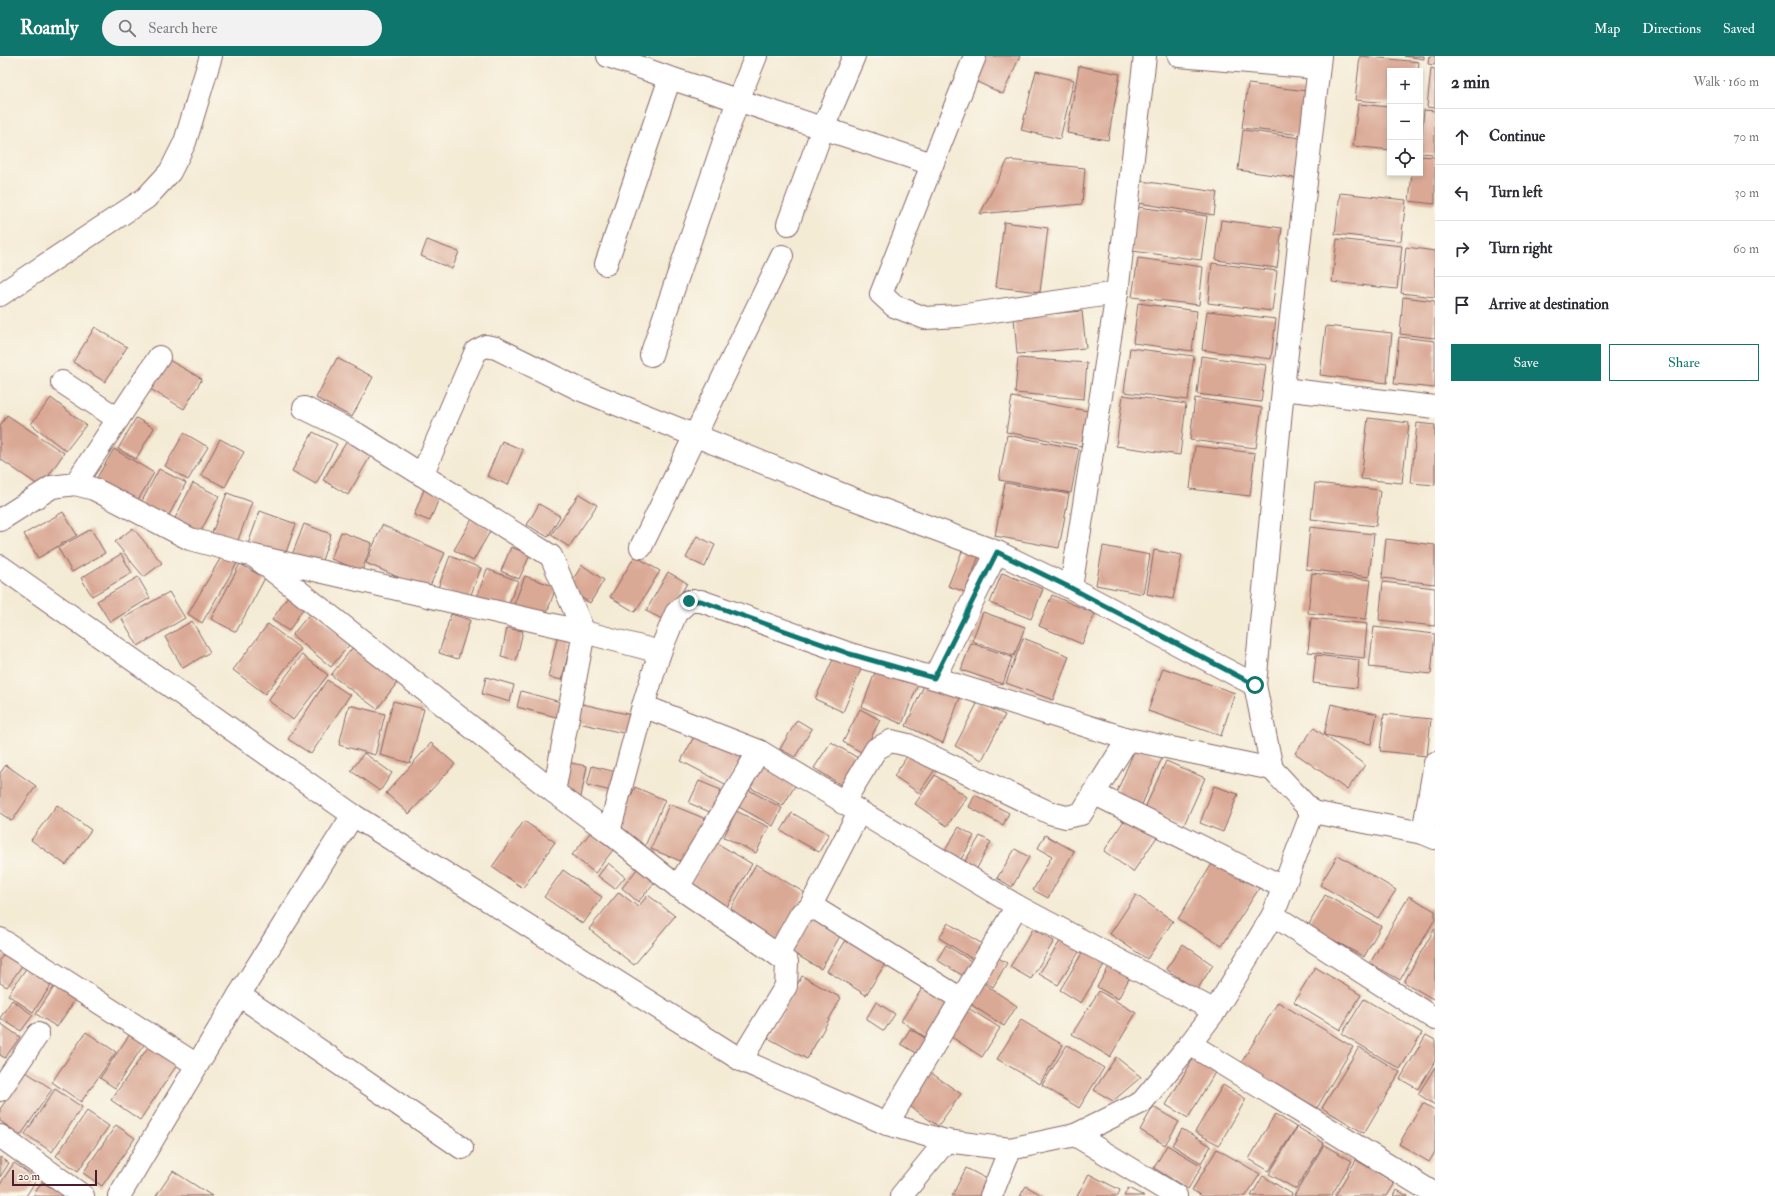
<!DOCTYPE html>
<html lang="en">
<head>
<meta charset="utf-8">
<style>
	:root { --surface:#fff; --page:#f2f2f3; --text:#2b2b33; --muted:#7c7c81; --line:#e1e1e2; --accent:#0f766e }
	body { margin:0; font-family:"IM FELL Double Pica",serif; background:var(--page); color:var(--text) }
	.controls { position:absolute; right:12px; top:12px; display:grid; overflow:hidden; border-radius:0px; box-shadow:0 2px 6px #0003 }
	.controls button { width:36px; height:36px; display:grid; place-items:center; padding:0; border:0; border-bottom:1px solid var(--line); background:var(--surface); color:var(--text); font:20px sans-serif }
	.scale { position:absolute; left:12px; bottom:10px; width:85px; box-sizing:border-box; padding-left:4px; border:2px solid #4a1f2b; border-top:0; font-size:11px; line-height:14px; white-space:nowrap; color:#4a1f2b; -webkit-text-stroke:3px #fbf7ec; paint-order:stroke }
	.stop { position:absolute; width:12px; height:12px; margin:-9px; border:3px solid #0f766e; border-radius:50%; background:#fff }
	.stop.end { background:#0f766e; border-color:#fff; box-shadow:0 1px 4px #0008 }
	.list { margin:0; padding:0; list-style:none }
	h2 { display:flex; justify-content:space-between; align-items:center; height:52px; margin:0; padding:0 16px; font-size:17px }
	h2 small { font-size:13px; font-weight:400; color:var(--muted) }
	.list li { display:grid; grid-template-columns:26px 1fr auto; gap:12px; align-items:center; box-sizing:border-box; height:56px; padding:0 16px; border-top:1px solid var(--line) }
	.list b { display:block; font-size:15px; white-space:nowrap }
	.list em { font-size:13px; font-style:normal; color:var(--muted) }
	.actions { display:flex; gap:8px; padding:12px 16px }
	.actions a { flex:1; padding:9px 0; border:1px solid var(--accent); border-radius:0px; text-align:center; font-size:14px; color:var(--accent) }
	.actions .main { background:var(--accent); color:#fff }
	.icon { flex:none; width:22px; height:22px; fill:none; stroke:currentColor; stroke-width:2; stroke-linecap:round; stroke-linejoin:round }
	.map { position:relative; flex:none; width:1435px; height:1140px; overflow:hidden }
	header { display:flex; align-items:center; gap:24px; box-sizing:border-box; height:56px; padding:0 20px; background:var(--accent); color:#fff }
	header strong { font-size:19px }
	nav { display:flex; gap:22px; margin-inline-start:auto; font-size:14px }
	.search { width:280px; height:36px; background:var(--page); display:flex; align-items:center; gap:10px; box-sizing:border-box; padding:0 14px; border-radius:22px; color:var(--muted); font-size:15px }
	main { display:flex }
	aside { flex:1; background:var(--surface) }
	.map>svg:first-child { display:block }
	.building { fill:#daa995 }
	.lines { fill:none; stroke-linecap:round; stroke-linejoin:round }
	.minor-casing { stroke:#866666; stroke-width:24 }
	.minor { stroke:#fff; stroke-width:22 }
	.route { stroke:#0f766e; stroke-width:5 }
</style>
</head>
<body>
<header>
<strong>Roamly</strong>
<div class="search"><svg class="icon" aria-label="search" viewBox="0 0 24 24"><circle cx="10" cy="10" r="6"/><path d="M15 15l6 6"/></svg>Search here</div>
<nav><a>Map</a><a>Directions</a><a>Saved</a></nav>
</header>
<main>
<div class="map">
<svg width="1435" height="1140" viewBox="0 0 1435 1140">
	<rect width="100%" height="100%" fill="#fbf7ec"/>
	<filter id="ink" filterUnits="userSpaceOnUse"><feTurbulence type="fractalNoise" baseFrequency=".025" numOctaves="2"/><feDisplacementMap in="SourceGraphic" scale="8" xChannelSelector="R" yChannelSelector="G"/><feConvolveMatrix kernelMatrix="1 2 1 2 8 2 1 2 1" color-interpolation-filters="sRGB"/></filter>
	<filter id="wash" filterUnits="userSpaceOnUse"><feTurbulence type="fractalNoise" baseFrequency=".012" numOctaves="4" result="noise"/><feDisplacementMap in="SourceGraphic" scale="16" xChannelSelector="R" yChannelSelector="G"/><feGaussianBlur stdDeviation="0.9" result="paint"/><feColorMatrix in="noise" values="0 0 0 0 0 0 0 0 0 0 0 0 0 0 0 0 0 1.4 0 .05"/><feComposite in="paint" operator="in"/></filter>
	<g filter="url(#wash)">
		<rect width="100%" height="100%" fill="#f4ebd5"/>
		<g id="blocks">
			<!-- building -->
			<g class="building">
				<path d="M986 0H1020L1003 38 975 25Z"/>
				<path d="M1360 0 1419 6 1418 15H1390V47L1355 44Z"/>
				<path d="M1404 0H1424V3Z"/>
				<path d="M1429 0H1435V9L1428 8Z"/>
				<path d="M1079 10 1120 18 1108 84 1067 77Z"/>
				<path d="M1431 12 1435 13V52L1427 51Z"/>
				<path d="M1036 15 1074 24 1060 83 1021 74Z"/>
				<path d="M1248 28 1307 35 1302 79 1242 72Z"/>
				<path d="M1358 48 1390 51V94L1353 90Z"/>
				<path d="M1424 54 1435 55V98L1420 97Z"/>
				<path d="M1243 74 1301 82 1295 122 1238 114Z"/>
				<path d="M1420 100 1435 101V148L1409 145 1412 117H1420Z"/>
				<path d="M1008 104 1085 112 1082 148 980 158Z"/>
				<path d="M1141 125 1217 136 1214 159 1138 147Z"/>
				<path d="M1340 137 1406 144 1401 185 1335 178Z"/>
				<path d="M1138 151 1207 160 1201 204 1132 195Z"/>
				<path d="M1221 164 1282 172 1277 212 1216 204Z"/>
				<path d="M1004 166 1048 172 1040 236 996 231Z"/>
				<path d="M1337 183 1402 190 1397 233 1332 226Z"/>
				<path d="M427 184 459 196 452 213 421 200Z"/>
				<path d="M1406 191 1435 195V241L1401 237Z"/>
				<path d="M1138 202 1203 211 1199 249 1132 241Z"/>
				<path d="M1212 207 1277 215 1272 255 1208 247Z"/>
				<path d="M1403 241 1435 245V282L1400 278Z"/>
				<path d="M1138 247 1197 255 1192 295 1133 287Z"/>
				<path d="M1082 255 1086 292 1017 298 1014 261Z"/>
				<path d="M1207 255 1276 263 1271 303 1202 294Z"/>
				<path d="M1326 270 1392 277 1387 327 1320 319Z"/>
				<path d="M95 271 127 291 105 326 73 306Z"/>
				<path d="M1399 281 1435 285V332L1394 328Z"/>
				<path d="M1130 292 1194 300 1188 344 1124 336Z"/>
				<path d="M1201 300 1266 309 1261 346 1197 338Z"/>
				<path d="M164 301 202 323 184 353 147 331Z"/>
				<path d="M337 302 373 321 352 361 316 342Z"/>
				<path d="M1018 302 1087 307 1084 343 1015 337Z"/>
				<path d="M1123 339 1186 348 1180 399 1116 390Z"/>
				<path d="M1012 341 1088 355 1081 390 1006 376Z"/>
				<path d="M51 342 86 369 66 395 31 368Z"/>
				<path d="M1195 342 1262 352 1256 392 1190 384Z"/>
				<path d="M7 359 64 397 41 431 0 403V370Z"/>
				<path d="M136 362 154 372 136 403 118 393Z"/>
				<path d="M1368 362 1409 367 1402 427 1361 423Z"/>
				<path d="M1417 367 1435 369V429L1411 427Z"/>
				<path d="M313 376 337 388 316 428 292 415Z"/>
				<path d="M184 377 208 391 188 424 165 410Z"/>
				<path d="M1007 379 1079 393 1071 437 999 424Z"/>
				<path d="M220 383 244 396 225 431 201 419Z"/>
				<path d="M347 385 371 399 348 439 323 424Z"/>
				<path d="M502 385 523 394 508 429 487 420Z"/>
				<path d="M1195 390 1255 397 1250 440 1190 433Z"/>
				<path d="M114 393 154 417 135 449 95 425Z"/>
				<path d="M159 413 186 427 167 463 140 449Z"/>
				<path d="M193 427 219 440 199 479 173 466Z"/>
				<path d="M1005 427 1069 438 1059 492 995 480Z"/>
				<path d="M1315 427 1380 434 1376 470 1311 463Z"/>
				<path d="M425 431 441 437 430 465 414 459Z"/>
				<path d="M227 437 252 446 237 487 212 477Z"/>
				<path d="M579 438 597 449 569 491 551 479Z"/>
				<path d="M539 448 560 460 548 481 527 469Z"/>
				<path d="M260 455 296 468 283 505 247 491Z"/>
				<path d="M63 456 77 479 38 502 24 478Z"/>
				<path d="M472 463 491 474 473 505 454 494Z"/>
				<path d="M304 468 331 478 320 510 292 499Z"/>
				<path d="M382 469 445 497 428 534 366 507Z"/>
				<path d="M1310 471 1374 478 1369 521 1306 513Z"/>
				<path d="M133 472 162 507 144 521 115 486Z"/>
				<path d="M91 473 105 497 72 516 58 492Z"/>
				<path d="M341 476 372 487 362 515 331 503Z"/>
				<path d="M697 480 715 489 705 511 686 502Z"/>
				<path d="M1386 483 1435 489V528L1382 522Z"/>
				<path d="M965 488 981 495 965 536 948 530Z"/>
				<path d="M1103 490 1150 499 1143 538 1096 529Z"/>
				<path d="M511 491 530 499 519 523 501 515Z"/>
				<path d="M1154 494 1182 499 1173 543 1147 538Z"/>
				<path d="M224 496 239 504 202 567 188 558Z"/>
				<path d="M121 498 132 517 92 540 81 522Z"/>
				<path d="M450 500 481 512 469 544 438 532Z"/>
				<path d="M635 500 660 515 635 556 610 541Z"/>
				<path d="M240 508 265 522 236 576 211 563Z"/>
				<path d="M582 509 604 524 590 547 567 533Z"/>
				<path d="M487 513 518 525 506 555 476 544Z"/>
				<path d="M668 516 687 527 666 565 646 555Z"/>
				<path d="M1002 517 1043 533 1031 563 990 547Z"/>
				<path d="M1312 517 1371 524 1366 563 1308 557Z"/>
				<path d="M525 520 556 531 545 562 513 551Z"/>
				<path d="M138 521 150 542 110 566 97 545Z"/>
				<path d="M1383 526 1435 532V570L1379 564Z"/>
				<path d="M169 536 185 562 138 590 122 563Z"/>
				<path d="M290 537 306 548 289 575 272 564Z"/>
				<path d="M1052 539 1095 558 1082 588 1039 570Z"/>
				<path d="M312 555 350 588 331 611 292 579Z"/>
				<path d="M983 556 1025 571 1014 600 972 585Z"/>
				<path d="M451 558 470 564 458 603 439 597Z"/>
				<path d="M1311 562 1367 568 1364 602 1308 596Z"/>
				<path d="M192 565 210 596 183 612 165 581Z"/>
				<path d="M268 568 301 593 265 638 233 614Z"/>
				<path d="M1374 571 1435 578 1431 618 1369 611Z"/>
				<path d="M507 572 523 575 516 605 501 601Z"/>
				<path d="M558 578 572 581 562 624 548 621Z"/>
				<path d="M1023 582 1069 600 1053 644 1006 627Z"/>
				<path d="M971 587 1012 601 1003 628 961 614Z"/>
				<path d="M354 590 400 623 377 653 331 619Z"/>
				<path d="M302 599 328 619 293 664 268 644Z"/>
				<path d="M835 599 862 611 843 656 815 643Z"/>
				<path d="M1316 599 1359 604 1357 632 1313 627Z"/>
				<path d="M877 611 919 626 902 668 862 651Z"/>
				<path d="M1163 612 1235 637 1221 680 1148 655Z"/>
				<path d="M486 621 514 629 510 646 482 638Z"/>
				<path d="M327 624 350 639 311 698 288 683Z"/>
				<path d="M925 627 961 639 943 687 906 670Z"/>
				<path d="M521 635 564 647 560 662 517 651Z"/>
				<path d="M393 645 424 653 410 707 380 699Z"/>
				<path d="M978 646 1005 659 982 704 955 690Z"/>
				<path d="M578 647 636 660 632 679 574 666Z"/>
				<path d="M1331 648 1377 658 1371 688 1324 679Z"/>
				<path d="M349 649 385 658 375 699 339 689Z"/>
				<path d="M860 653 880 664 863 697 843 686Z"/>
				<path d="M1384 658 1431 663 1427 700 1380 695Z"/>
				<path d="M797 664 812 673 795 701 780 693Z"/>
				<path d="M1314 672 1365 709 1347 734 1295 697Z"/>
				<path d="M697 675 743 698 727 729 681 705Z"/>
				<path d="M831 686 858 702 841 729 814 712Z"/>
				<path d="M431 687 455 708 409 758 386 737Z"/>
				<path d="M1136 691 1162 702 1141 751 1115 740Z"/>
				<path d="M910 696 936 712 919 737 894 720Z"/>
				<path d="M364 697 392 717 380 735 351 715Z"/>
				<path d="M1166 705 1205 722 1183 771 1144 754Z"/>
				<path d="M757 706 796 728 783 750 744 728Z"/>
				<path d="M571 707 587 710 580 746 564 743Z"/>
				<path d="M6 709 36 730 12 765 0 757V717Z"/>
				<path d="M592 710 624 718 619 737 587 729Z"/>
				<path d="M935 719 967 741 947 770 915 748Z"/>
				<path d="M699 725 721 734 712 757 689 747Z"/>
				<path d="M1214 730 1238 738 1223 776 1200 767Z"/>
				<path d="M635 731 665 744 645 790 615 777Z"/>
				<path d="M747 733 782 752 773 770 737 750Z"/>
				<path d="M975 739 1009 757 1003 769 969 751Z"/>
				<path d="M669 748 706 763 688 808 651 793Z"/>
				<path d="M57 749 91 774 66 809 31 784Z"/>
				<path d="M736 755 769 771 756 797 724 781Z"/>
				<path d="M792 757 829 778 819 796 781 775Z"/>
				<path d="M1129 757 1159 778 1133 816 1104 795Z"/>
				<path d="M524 765 555 786 523 832 492 811Z"/>
				<path d="M595 771 617 789 595 817 572 799Z"/>
				<path d="M959 771 974 780 960 805 944 796Z"/>
				<path d="M1045 779 1074 795 1048 842 1033 834 1052 800 1038 792Z"/>
				<path d="M980 780 991 786 976 814 964 807Z"/>
				<path d="M715 786 752 808 725 854 688 833Z"/>
				<path d="M1015 793 1029 801 1012 831 997 822Z"/>
				<path d="M1338 799 1396 834 1378 862 1320 829Z"/>
				<path d="M1215 803 1260 831 1222 890 1178 863Z"/>
				<path d="M608 807 625 821 615 833 598 820Z"/>
				<path d="M642 807 659 821 638 846 622 832Z"/>
				<path d="M756 808 805 837 778 885 728 858Z"/>
				<path d="M563 814 602 841 583 868 544 841Z"/>
				<path d="M619 836 638 851 648 839 675 860 634 909 589 873Z"/>
				<path d="M1136 839 1173 865 1147 903 1110 878Z"/>
				<path d="M1325 839 1381 870 1364 901 1308 870Z"/>
				<path d="M1409 840 1435 855V863L1400 924 1370 907Z"/>
				<path d="M812 855 844 873 821 913 790 895Z"/>
				<path d="M948 867 984 889 974 904 939 882Z"/>
				<path d="M1435 872V939L1433 943 1404 926Z"/>
				<path d="M1033 873 1054 885 1031 923 1010 911Z"/>
				<path d="M851 876 890 900 866 939 827 915Z"/>
				<path d="M1064 879 1082 891 1058 929 1039 918Z"/>
				<path d="M1183 888 1213 909 1197 934 1166 913Z"/>
				<path d="M946 889 974 907 965 921 937 904Z"/>
				<path d="M8 892 26 904 7 931 0 927V903Z"/>
				<path d="M1084 894 1105 907 1081 947 1060 934Z"/>
				<path d="M993 899 1007 907 993 931 980 924Z"/>
				<path d="M29 908 54 925 33 956 8 939Z"/>
				<path d="M1110 909 1130 921 1118 943 1097 931Z"/>
				<path d="M1315 911 1361 939 1340 974 1294 946Z"/>
				<path d="M802 920 841 942 807 1003 768 982Z"/>
				<path d="M58 925 79 938 57 971 36 958Z"/>
				<path d="M927 925 954 942 928 983 901 965Z"/>
				<path d="M981 926 1017 950 1004 970 967 946Z"/>
				<path d="M1099 935 1136 957 1110 1001 1072 978Z"/>
				<path d="M1364 943 1422 977 1400 1013 1342 978Z"/>
				<path d="M12 944 33 959 21 975 0 962Z"/>
				<path d="M876 946 895 958 884 975 866 963Z"/>
				<path d="M1278 946 1353 991 1317 1052 1241 1007Z"/>
				<path d="M965 950 1000 972 982 1001 947 978Z"/>
				<path d="M1021 964 1063 989 1040 1028 997 1003Z"/>
				<path d="M0 967 20 981 5 1002 0 999Z"/>
				<path d="M134 972 149 981 115 1032 100 1022Z"/>
				<path d="M910 973 927 983 918 998 901 988Z"/>
				<path d="M86 976 116 996 81 1046 52 1026Z"/>
				<path d="M1426 979 1435 984V1005L1418 1033 1400 1023Z"/>
				<path d="M151 987 179 1006 140 1064 111 1044Z"/>
				<path d="M1067 989 1104 1012 1079 1052 1042 1029Z"/>
				<path d="M1359 991 1400 1016 1364 1077 1322 1052Z"/>
				<path d="M1195 1000 1217 1013 1188 1062 1166 1049Z"/>
				<path d="M1116 1001 1141 1021 1113 1045 1094 1034Z"/>
				<path d="M1435 1011V1049L1418 1038Z"/>
				<path d="M26 1016 52 1033 21 1079 0 1065V1053Z"/>
				<path d="M930 1016 961 1038 938 1070 907 1048Z"/>
				<path d="M1223 1029 1246 1043 1219 1089 1195 1076Z"/>
				<path d="M55 1033 82 1051 52 1096 25 1078Z"/>
				<path d="M1423 1047 1435 1054V1096L1429 1106 1399 1088Z"/>
				<path d="M1153 1051 1179 1066 1165 1089 1140 1074Z"/>
				<path d="M87 1055 109 1070 78 1115 56 1100Z"/>
				<path d="M1275 1058 1296 1071 1269 1115 1249 1103Z"/>
				<path d="M116 1069 135 1082 102 1130 83 1117Z"/>
				<path d="M1297 1071 1324 1087 1296 1133 1269 1118Z"/>
				<path d="M1182 1073 1211 1090 1201 1107 1172 1089Z"/>
				<path d="M1167 1089 1202 1110 1188 1133 1154 1112Z"/>
				<path d="M1324 1089 1352 1105 1331 1140H1294Z"/>
				<path d="M1217 1093 1260 1118 1246 1140H1202L1192 1134Z"/>
				<path d="M0 1101 9 1107 0 1121Z"/>
				<path d="M1356 1104 1395 1127 1387 1140H1335Z"/>
				<path d="M14 1107 37 1123 26 1140H0V1128Z"/>
				<path d="M966 1112 991 1125 983 1140H952Z"/>
				<path d="M173 1115 212 1140H156Z"/>
				<path d="M1089 1118 1120 1134 1118 1140H1077Z"/>
				<path d="M1263 1120 1292 1138 1291 1140H1251Z"/>
				<path d="M42 1126 66 1140H33Z"/>
				<path d="M1026 1130 1043 1140H1020Z"/>
				<path d="M1128 1132 1144 1140H1124Z"/>
				<path d="M1397 1134 1408 1140H1394Z"/>
			</g>
		</g>
	</g>
	<g filter="url(#ink)">
		<use href="#blocks" fill-opacity="0" stroke="#866666" stroke-width="1"/>
		<g class="lines">
			<defs>
				<g id="minor">
					<path d="M608 0 670 22 932 108"/>
					<path d="M975 0 881 238 894 250 925 262 959 260 1117 237"/>
					<path d="M1179 0 1318 12"/>
					<path d="M788 168 823 72 854 0"/>
					<path d="M606 208 670 22"/>
					<path d="M0 239 146 142 170 116 185 86 211 0"/>
					<path d="M651 299 738 44 756 0"/>
					<path d="M62 326 118 363"/>
					<path d="M1283 333 1435 351"/>
					<path d="M304 352 357 378 551 500 584 576 554 736"/>
					<path d="M422 419 476 295 486 290 496 292 579 333 851 442 997 496 1071 532 1255 629"/>
					<path d="M75 428 159 301"/>
					<path d="M0 464 52 431 75 428 94 433 190 483 254 500 584 576 660 596"/>
					<path d="M641 491 782 200"/>
					<path d="M254 500 554 736 609 776 678 831 772 895 787 906 786 930 741 1004"/>
					<path d="M0 510 353 759 741 1004 887 1068 946 1085 1010 1093 1075 1079 1142 1046 1190 988 1215 955 1273 859 1312 756 1272 713 1255 629 1283 333 1320 0"/>
					<path d="M1071 532 1117 237 1145 0"/>
					<path d="M934 622 997 496"/>
					<path d="M643 650 759 695 1017 850 1215 955"/>
					<path d="M1093 737 1283 831"/>
					<path d="M843 747 876 693 891 685 908 689 1050 757 1066 761 1081 758 1128 683"/>
					<path d="M1312 756 1423 777 1435 782"/>
					<path d="M609 776 643 650 660 596 676 557 689 545H701L850 598 934 622 1128 683 1272 713"/>
					<path d="M1423 777 1435 707"/>
					<path d="M678 831 759 695"/>
					<path d="M809 853 859 756"/>
					<path d="M1273 859 1435 963"/>
					<path d="M0 883 197 1009"/>
					<path d="M778 899 801 858 809 853 818 854 961 943"/>
					<path d="M239 939 462 1092"/>
					<path d="M1190 988 1435 1138"/>
					<path d="M0 1034 38 978"/>
					<path d="M887 1068 1017 850"/>
					<path d="M1075 1079 1176 1140"/>
					<path d="M0 1080 83 1140"/>
					<path d="M119 1140 239 939 353 759"/>
					<path d="M901 1140 946 1085"/>
					<path d="M991 1140 1010 1093"/>
				</g>
			</defs>
			<!-- minor casing -->
			<use href="#minor" class="minor-casing"/>
			<!-- minor -->
			<use href="#minor" class="minor"/>
		</g>
	</g>
	<g class="lines" filter="url(#ink)">
		<!-- route -->
		<path class="route" d="M689 545H701L850 598 934 622 997 496 1071 532 1255 629"/>
	</g>
</svg>
<div class="controls">
<button>+</button>
<button>−</button>
<button><svg class="icon" aria-label="locate" viewBox="0 0 24 24"><circle cx="12" cy="12" r="6"/><path d="M12 2v4M12 18v4M2 12h4M18 12h4"/></svg></button>
</div>
<div class="scale">20 m</div>
<div class="stop" style="left:1255px;top:629px"></div>
<div class="stop end" style="left:689px;top:545px"></div>
</div>
<aside>
<h2>2 min<small>Walk · 160 m</small></h2>
<ul class="list">
<li><svg class="icon" aria-label="ahead" viewBox="0 0 24 24"><path d="M12 20V5M6 11l6-6 6 6"/></svg><div><b>Continue</b></div><em>70 m</em></li>
<li><svg class="icon" aria-label="left" viewBox="0 0 24 24"><path d="M17 20v-9H6M10 6l-5 5 5 5"/></svg><div><b>Turn left</b></div><em>30 m</em></li>
<li><svg class="icon" aria-label="right" viewBox="0 0 24 24"><path d="M7 20v-9h11M14 6l5 5-5 5"/></svg><div><b>Turn right</b></div><em>60 m</em></li>
<li><svg class="icon" aria-label="arrive" viewBox="0 0 24 24"><path d="M6 21V4h12l-3 4 3 4H6"/></svg><div><b>Arrive at destination</b></div></li>
</ul>
<div class="actions"><a class="main">Save</a><a>Share</a></div>
</aside>
</main>
</body>
</html>
